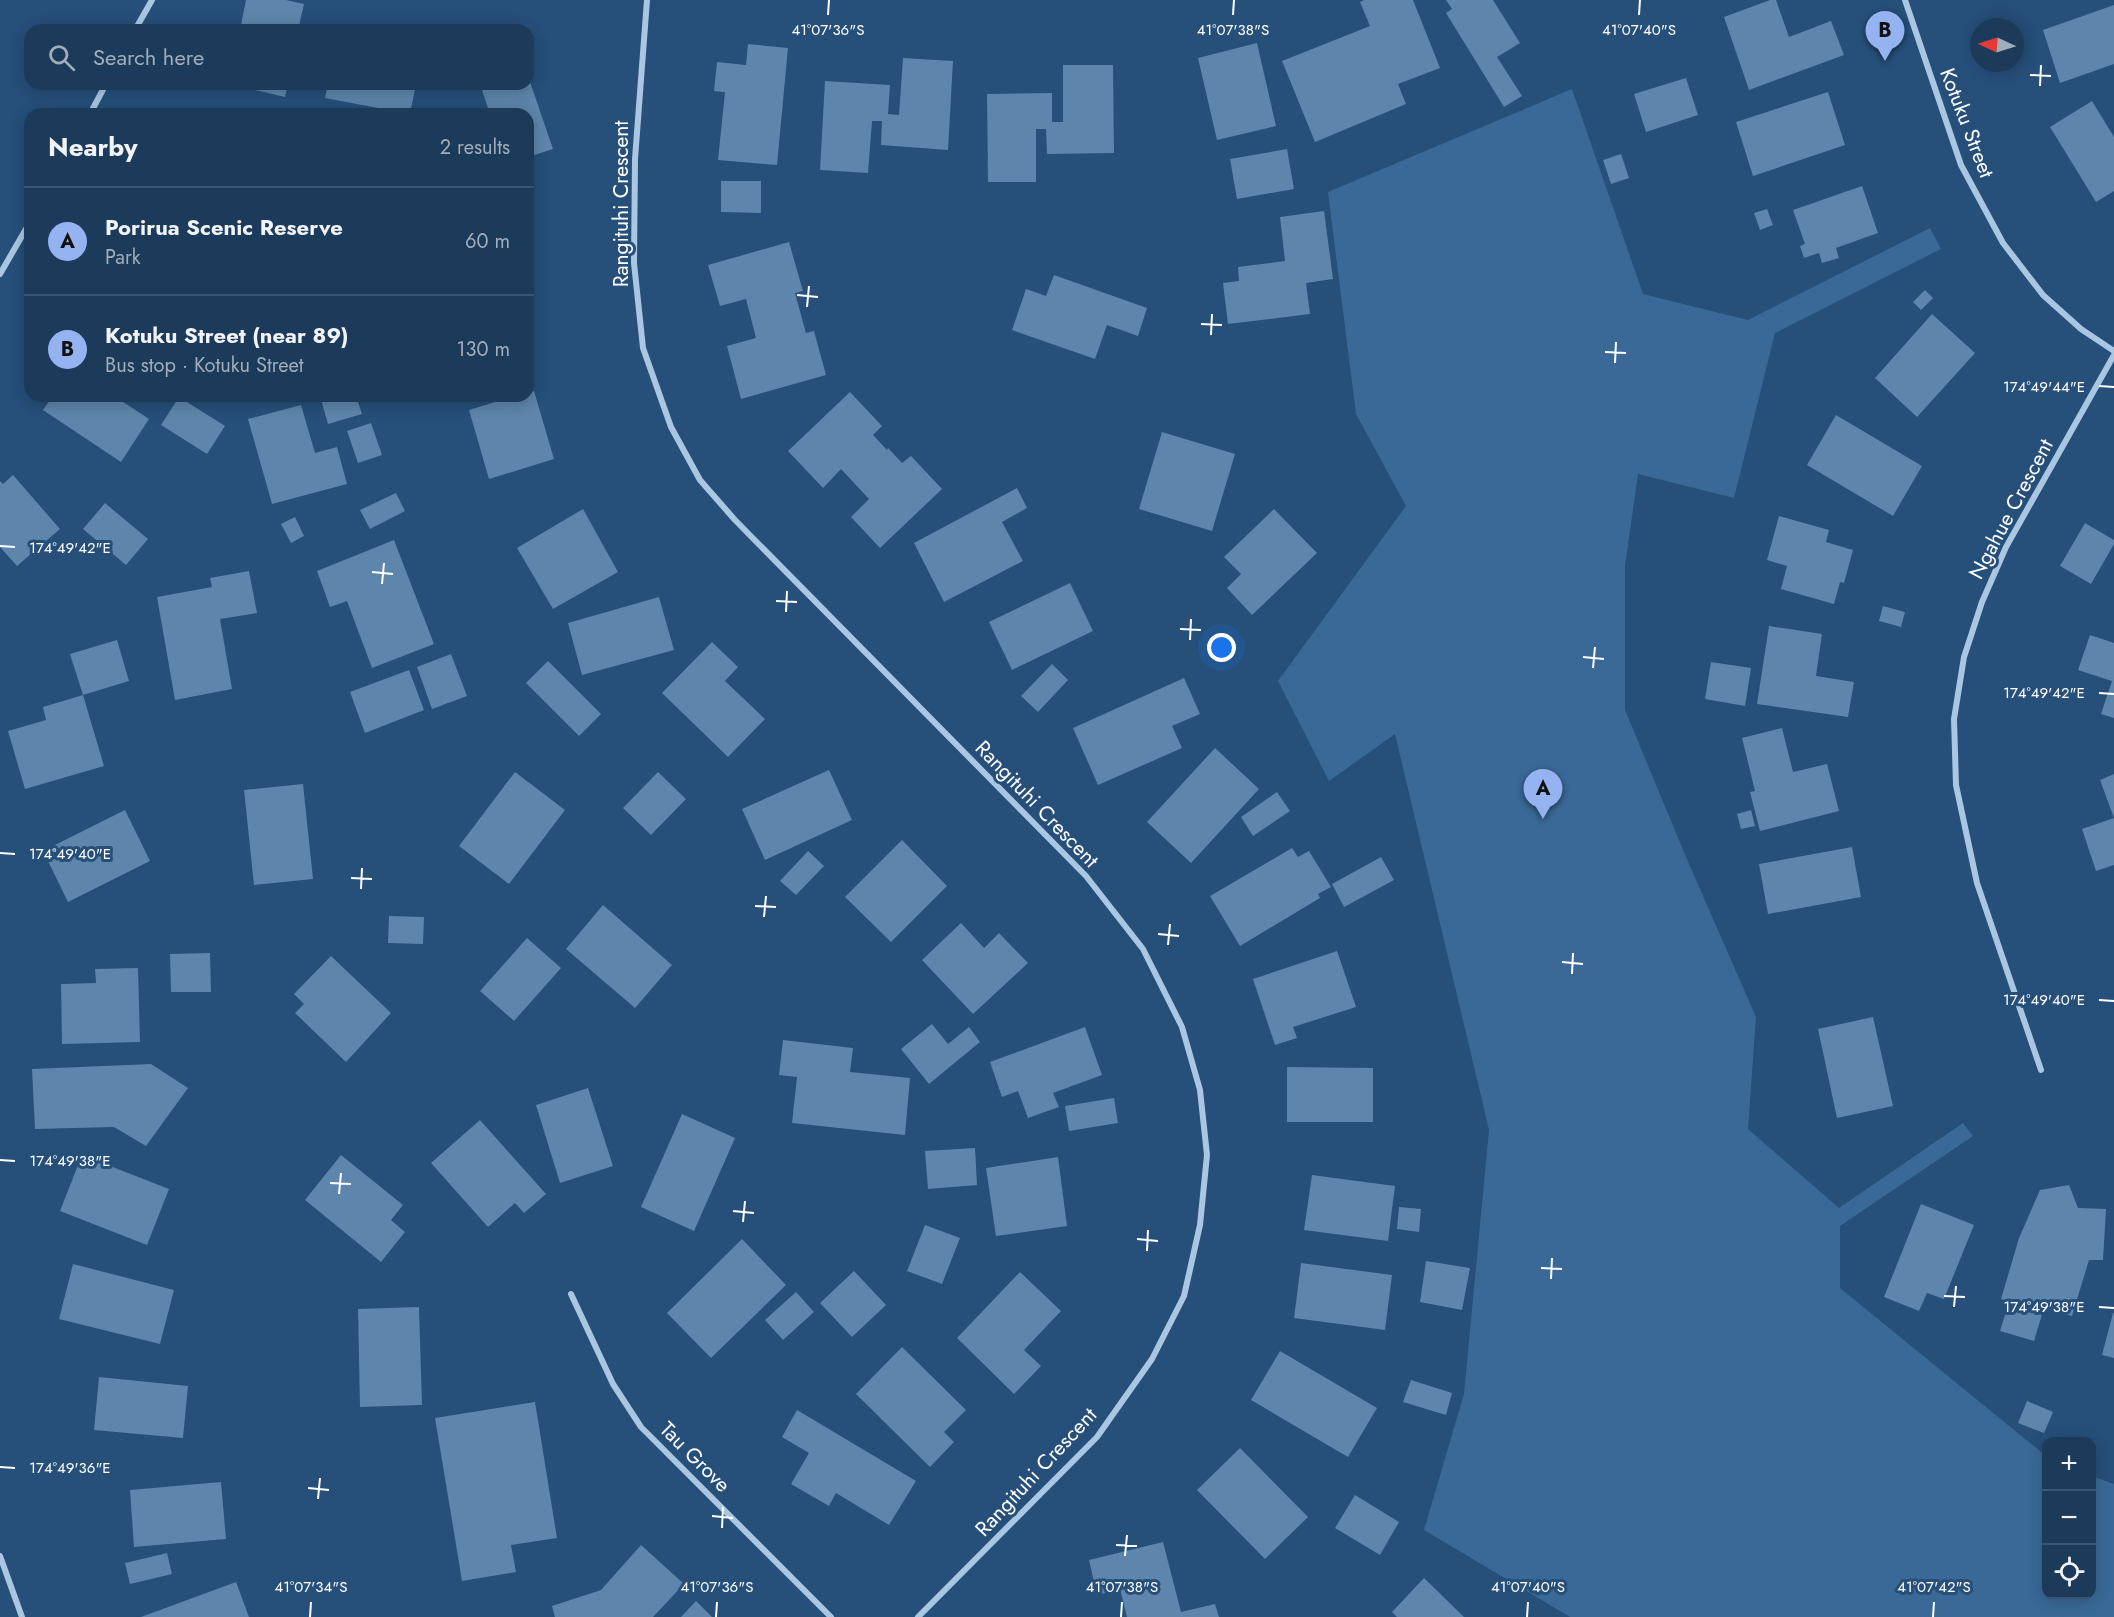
<!DOCTYPE html>
<html lang="en">
<head>
<meta charset="utf-8">
<style>
	:root { --surface:#1c3b5b; --page:#294664; --text:#f1f3f6; --muted:#a0adbb; --line:#3a5571; --accent:#95b2f1 }
	body { margin:0; font-family:Jost,sans-serif; background:var(--page); color:var(--text) }
	.controls { position:absolute; right:18px; bottom:18px; display:grid; overflow:hidden; border-radius:12px; box-shadow:0 3px 15px #0003 }
	.controls button { width:54px; height:54px; display:grid; place-items:center; padding:0; border:0; border-bottom:2px solid var(--line); background:var(--surface); color:var(--text); font:30px sans-serif }
	.compass { position:absolute; left:1970px; top:18px; width:54px; height:54px; border-radius:50%; background:var(--surface); box-shadow:0 3px 15px #0003; rotate:274deg }
	.you { position:absolute; left:1222px; top:648px; width:21px; height:21px; margin:-15px; border:4px solid #fff; border-radius:50%; background:#1a73e8; box-shadow:0 0 0 9px #1a73e833 }
	.badge { display:grid; place-items:center; width:39px; height:39px; border-radius:50%; background:var(--accent); color:#111; font-size:20px; font-weight:700 }
	.pin { position:absolute; translate:-50% -50px; filter:drop-shadow(0 2px 3px #0008) }
	.pin::after { content:''; position:absolute; top:32px; width:21px; height:18px; background:inherit; clip-path:polygon(0 0,100% 0,50% 100%) }
	.list { margin:0; padding:0; list-style:none }
	h2 { display:flex; justify-content:space-between; align-items:center; height:78px; margin:0; padding:0 24px; font-size:26px }
	h2 small { font-size:20px; font-weight:400; color:var(--muted) }
	.list li { display:grid; grid-template-columns:39px 1fr auto; gap:18px; align-items:center; box-sizing:border-box; height:108px; padding:0 24px; border-top:2px solid var(--line) }
	.list b { display:block; font-size:22px; white-space:nowrap }
	.list p { margin:0; font-size:20px; white-space:nowrap; color:var(--muted) }
	.list em { font-size:20px; font-style:normal; color:var(--muted) }
	.icon { flex:none; width:33px; height:33px; fill:none; stroke:currentColor; stroke-width:2; stroke-linecap:round; stroke-linejoin:round }
	.map { position:relative; flex:none; width:2114px; height:1617px; overflow:hidden }
	.search { position:absolute; background:var(--surface); box-shadow:0 3px 15px #0003; left:24px; top:24px; width:510px; height:66px; display:flex; align-items:center; gap:15px; box-sizing:border-box; padding:0 21px; border-radius:18px; color:var(--muted); font-size:22px }
	.panel { position:absolute; background:var(--surface); box-shadow:0 3px 15px #0003; left:24px; top:108px; width:510px; height:294px; border-radius:18px }
	.map>svg:first-child { display:block }
	.green { fill:#3a6997 }
	.building { fill:#5e85ab }
	.lines { fill:none; stroke-linecap:round; stroke-linejoin:round }
	.minor { stroke:#a9c7e3; stroke-width:6 }
	.ticks { fill:none; stroke:#fff; stroke-width:2 }
	.labels { text-anchor:middle; stroke-width:6; stroke-linejoin:round; paint-order:stroke }
	.street-label { font-size:21px; fill:#fff; stroke:#264f79 }
	.ticks-label { font-size:15px; text-anchor:middle; fill:#fff; stroke:#264f79; stroke-width:6; stroke-linejoin:round; paint-order:stroke }
</style>
</head>
<body>
<div class="map">
<svg width="2114" height="1617" viewBox="0 0 2114 1617">
	<rect width="100%" height="100%" fill="#264f79"/>
	<!-- green -->
	<path class="green" d="M1572 89 1643 294 1748 320 1930 228 1941 249 1775 333 1734 498 1638 474 1625 566V710L1686 857 1756 1017 1748 1129 1839 1208 1963 1123 1973 1136 1840 1226V1288L2046 1456V1594H2092V1476L2114 1484V1617H1570L1424 1530 1464 1394 1489 1130 1395 734 1329 781 1278 681 1406 506 1356 414 1328 192Z"/>
	<!-- building -->
	<g class="building">
		<path d="M246 0H286L304 4 298 30H240Z"/>
		<path d="M1364 0H1413L1440 68 1398 84 1406 104 1315 142 1282 61 1370 26 1360 2Z"/>
		<path d="M1446 0H1493L1520 43 1497 57 1522 96 1504 107 1446 13 1452 9Z"/>
		<path d="M1770 0H1776L1789 37 1831 21 1844 55 1749 90 1724 17Z"/>
		<path d="M2114 5V64L2060 83 2043 30Z"/>
		<path d="M1257 43 1276 126 1217 140 1198 58Z"/>
		<path d="M748 44 788 48 777 165 718 160 725 92 714 91 717 62 746 65Z"/>
		<path d="M903 58 953 61 948 150 881 145 882 121H872L868 173 820 170 825 81 890 85 888 114 899 115Z"/>
		<path d="M1063 65H1113L1114 153 1047 154 1046 129H1036V182H988L987 94 1052 93V122H1063Z"/>
		<path d="M528 76 553 149 528 157V114H490L480 84H528Z"/>
		<path d="M1686 78 1698 115 1646 132 1634 94Z"/>
		<path d="M229 84H288L285 97Z"/>
		<path d="M328 84H416L410 114 325 98Z"/>
		<path d="M1828 92 1845 145 1753 176 1736 122Z"/>
		<path d="M2092 101 2114 137V191L2096 202 2050 127Z"/>
		<path d="M1287 149 1294 189 1237 199 1230 159Z"/>
		<path d="M1621 154 1629 178 1611 184 1603 160Z"/>
		<path d="M721 181H761V213L721 212Z"/>
		<path d="M1862 186 1878 233 1836 248 1839 258 1822 263 1819 253 1804 258 1800 246 1805 244 1793 210Z"/>
		<path d="M1767 209 1773 225 1760 230 1754 213Z"/>
		<path d="M1324 211 1333 279 1306 283 1310 314 1228 324 1223 283 1239 281 1238 267 1285 261 1280 217Z"/>
		<path d="M789 242 803 291 795 293 806 333 814 331 826 375 741 399 727 346 756 338 746 299 720 306 708 265Z"/>
		<path d="M1054 275 1147 308 1138 336 1107 325 1095 359 1012 330 1026 289 1046 296Z"/>
		<path d="M1925 290 1933 298 1921 310 1913 302Z"/>
		<path d="M1932 314 1975 353 1917 417 1875 378Z"/>
		<path d="M528 319H533L534 370H528Z"/>
		<path d="M534 391 554 459 489 479 469 410 515 396H528V392Z"/>
		<path d="M850 392 882 426 873 435 887 450 888 448 902 463 911 456 942 489 880 548 851 517 869 499 841 469 823 488 788 451Z"/>
		<path d="M53 396H114L149 419 121 462 43 410Z"/>
		<path d="M320 396H356L362 414 328 424Z"/>
		<path d="M179 397 225 426 207 454 161 425Z"/>
		<path d="M301 405 315 453 337 447 347 484 272 504 248 419Z"/>
		<path d="M1836 415 1922 466 1893 516 1807 465Z"/>
		<path d="M371 423 382 455 358 463 347 431Z"/>
		<path d="M1162 432 1235 454 1212 531 1139 509Z"/>
		<path d="M13 475 60 529 17 566 0 547V481L3 484Z"/>
		<path d="M1017 488 1027 508 1002 522 1023 561 944 602 914 543Z"/>
		<path d="M396 493 405 511 370 529 360 510Z"/>
		<path d="M105 503 148 539 126 565 83 529Z"/>
		<path d="M583 509 618 572 553 609 517 548Z"/>
		<path d="M1274 509 1317 553 1252 615 1227 588 1241 574 1224 557Z"/>
		<path d="M1779 516 1829 530 1826 542 1853 550 1844 583 1840 582 1834 604 1781 589 1787 566 1767 560Z"/>
		<path d="M295 517 304 536 291 543 281 524Z"/>
		<path d="M2085 523 2114 540V544L2091 584 2060 566Z"/>
		<path d="M394 540 434 644 372 668 347 601 330 607 317 571Z"/>
		<path d="M249 571 257 613 220 619 232 689 175 700 157 597 212 587 210 578Z"/>
		<path d="M1070 583 1093 631 1012 670 989 622Z"/>
		<path d="M659 597 674 650 582 675 568 623Z"/>
		<path d="M1883 606 1905 612 1901 627 1879 621Z"/>
		<path d="M1769 626 1822 634 1816 676 1854 682 1848 717 1757 704Z"/>
		<path d="M2090 635 2114 643V718L2101 714 2112 681 2078 670Z"/>
		<path d="M117 640 129 681 83 695 104 766 25 789 8 731 46 720 43 707 83 695 70 654Z"/>
		<path d="M712 642 738 667 725 681 765 719 728 757 662 693Z"/>
		<path d="M451 654 467 696 432 709 417 667Z"/>
		<path d="M548 661 601 714 579 736 526 683Z"/>
		<path d="M1711 662 1751 668 1745 706 1705 699Z"/>
		<path d="M1052 664 1068 680 1038 712 1021 696Z"/>
		<path d="M409 670 424 710 365 733 350 692Z"/>
		<path d="M1184 678 1200 714 1172 726 1182 748 1098 785 1073 728Z"/>
		<path d="M1782 728 1793 772 1827 764 1839 811 1760 831 1750 792 1755 791 1742 738Z"/>
		<path d="M1215 748 1259 789 1191 863 1147 822Z"/>
		<path d="M829 770 852 820 765 860 742 809Z"/>
		<path d="M515 772 565 810 509 884 459 846Z"/>
		<path d="M658 772 686 799 651 835 623 808Z"/>
		<path d="M2114 774V818L2100 780Z"/>
		<path d="M303 784 313 879 254 885 244 790Z"/>
		<path d="M1277 792 1290 811 1253 836 1241 817Z"/>
		<path d="M125 810 150 861 68 902 43 851Z"/>
		<path d="M1751 810 1755 826 1741 829 1737 814Z"/>
		<path d="M2114 818V865L2096 871 2082 829Z"/>
		<path d="M902 840 947 886 891 942 845 897Z"/>
		<path d="M1852 847 1861 897 1768 914 1759 864Z"/>
		<path d="M1292 848 1298 857 1309 851 1331 887 1318 894 1320 898 1240 946 1210 896Z"/>
		<path d="M808 851 824 866 796 895 780 881Z"/>
		<path d="M1381 857 1394 880 1344 907 1332 884Z"/>
		<path d="M603 905 672 965 635 1008 566 949Z"/>
		<path d="M389 916 424 917 423 944 388 943Z"/>
		<path d="M961 923 984 948 999 933 1028 963 973 1014 922 960Z"/>
		<path d="M527 938 561 968 514 1021 480 991Z"/>
		<path d="M1337 951 1356 1007 1293 1027 1297 1038 1275 1045 1253 979Z"/>
		<path d="M210 953 211 992H171L170 954Z"/>
		<path d="M331 956 391 1013 346 1062 295 1013 304 1004 294 994Z"/>
		<path d="M138 968 140 1042 62 1044 61 984 96 983 95 969Z"/>
		<path d="M1873 1017 1893 1106 1837 1118 1818 1029Z"/>
		<path d="M932 1024 948 1044 969 1027 980 1042 929 1084 901 1049Z"/>
		<path d="M1085 1027 1102 1075 1053 1093 1059 1107 1028 1118 1018 1091 1002 1097 990 1062Z"/>
		<path d="M783 1040 853 1048 850 1072 910 1078 905 1135 792 1123 797 1077 779 1075Z"/>
		<path d="M151 1064 188 1088 146 1146 114 1127 35 1129 32 1069Z"/>
		<path d="M1287 1067 1373 1068V1122H1287Z"/>
		<path d="M588 1088 613 1166 560 1183 536 1105Z"/>
		<path d="M1114 1098 1118 1123 1069 1131 1065 1106Z"/>
		<path d="M682 1114 735 1138 694 1231 641 1207Z"/>
		<path d="M480 1120 546 1194 524 1213 515 1203 488 1227 431 1163Z"/>
		<path d="M975 1148 977 1185 928 1189 925 1151Z"/>
		<path d="M82 1155 169 1189 147 1245 60 1211Z"/>
		<path d="M341 1155 403 1205 391 1220 405 1232 381 1262 305 1200Z"/>
		<path d="M1058 1157 1067 1226 996 1236 986 1168Z"/>
		<path d="M1312 1175 1395 1186 1388 1241 1304 1230Z"/>
		<path d="M2069 1185 2078 1208 2106 1209 2103 1260H2089L2072 1316 2044 1308 2034 1341 2000 1331 2009 1302 2001 1299 2019 1238 2040 1190Z"/>
		<path d="M1921 1204 1974 1225 1944 1299 1927 1293 1919 1311 1884 1297Z"/>
		<path d="M1399 1207 1421 1209 1419 1232 1397 1229Z"/>
		<path d="M925 1225 960 1238 942 1284 907 1271Z"/>
		<path d="M742 1239 786 1285 711 1358 667 1313Z"/>
		<path d="M1426 1261 1470 1268 1462 1310 1420 1302Z"/>
		<path d="M1301 1263 1392 1275 1385 1330 1294 1318Z"/>
		<path d="M73 1264 174 1290 160 1344 59 1319Z"/>
		<path d="M854 1271 886 1305 852 1337 820 1303Z"/>
		<path d="M1020 1272 1061 1311 1024 1350 1041 1366 1014 1394 957 1338Z"/>
		<path d="M796 1292 814 1312 783 1340 765 1320Z"/>
		<path d="M419 1307 422 1405 360 1407 358 1309Z"/>
		<path d="M2113 1313H2114V1358L2102 1355Z"/>
		<path d="M902 1347 966 1410 944 1432 954 1442 930 1467 856 1394Z"/>
		<path d="M1280 1351 1377 1408 1348 1457 1251 1400Z"/>
		<path d="M99 1377 188 1386 183 1438 94 1430Z"/>
		<path d="M1411 1380 1452 1393 1446 1415 1403 1402Z"/>
		<path d="M2027 1401 2053 1412 2044 1433 2018 1423Z"/>
		<path d="M535 1402 557 1538 511 1545 516 1572 462 1581 435 1418Z"/>
		<path d="M797 1410 916 1481 889 1525 836 1493 829 1506 791 1484 809 1453 782 1437Z"/>
		<path d="M1240 1448 1308 1517 1265 1559 1197 1490Z"/>
		<path d="M221 1482 226 1539 134 1547 130 1490Z"/>
		<path d="M1355 1495 1399 1522 1380 1555 1335 1528Z"/>
		<path d="M1163 1542 1181 1612 1215 1604 1219 1617H1127L1120 1589 1097 1595 1089 1560Z"/>
		<path d="M641 1545 684 1584 653 1617H555L552 1606 601 1590Z"/>
		<path d="M167 1553 172 1574 130 1584 125 1563Z"/>
		<path d="M1424 1578 1464 1617H1397L1392 1612Z"/>
		<path d="M236 1582 249 1617H141Z"/>
		<path d="M696 1601 712 1617H681Z"/>
	</g>
	<g class="lines">
		<!-- minor -->
		<g class="minor">
			<path d="M647 0 635 159 634 263 643 348 671 427 700 480 735 520 1086 876 1143 949 1182 1027 1200 1090 1207 1155 1200 1225 1184 1296 1152 1359 1097 1437 918 1617"/>
			<path d="M1905 0 1961 165 2003 243 2043 295 2081 329 2114 351"/>
			<path d="M135 30 152 0"/>
			<path d="M90 114 106 84"/>
			<path d="M0 274 30 222"/>
			<path d="M2041 1070 1977 883 1956 785 1954 719 1964 657 1982 602 2006 547 2114 355"/>
			<path d="M571 1294 613 1384 641 1427 831 1617"/>
			<path d="M0 1556 22 1617"/>
		</g>
	</g>
	<!-- ticks -->
	<path class="ticks" d="M828 15 829 0M1233 15 1234 0M1639 15 1640 0M2030 75 2051 76M2040 86 2041 65M797 295 818 297M807 307 809 286M1201 324 1222 325M1211 335 1212 314M1605 352 1626 353M1615 363 1616 342M2099 386 2114 387M0 546 15 547M372 572 393 574M382 584 384 563M776 601 797 602M786 612 787 591M1180 629 1201 630M1190 640 1191 619M1583 657 1604 659M1593 668 1595 647M2099 693 2114 694M0 853 15 854M351 878 372 879M361 889 362 868M755 906 776 907M764 917 766 896M1158 934 1179 936M1168 945 1170 924M1562 962 1583 964M1572 974 1573 953M2099 1000 2114 1001M0 1160 15 1161M330 1183 351 1184M339 1194 341 1173M733 1211 754 1213M743 1222 745 1201M1137 1239 1158 1241M1147 1251 1148 1230M1541 1268 1562 1269M1551 1279 1552 1258M1944 1296 1965 1297M1954 1307 1956 1286M2099 1307 2114 1308M0 1467 15 1468M308 1488 329 1490M318 1499 320 1478M712 1516 733 1518M722 1528 723 1507M1116 1545 1137 1546M1125 1556 1127 1535M310 1617 311 1602M716 1617 717 1602M1121 1617 1122 1602M1527 1617 1528 1602M1933 1617 1934 1602"/>
	<g class="labels">
		<!-- street labels -->
		<g class="street-label">
			<text transform="translate(1967 123) rotate(69)" y="7">Kotuku Street</text>
			<text transform="translate(621 204) rotate(-90)" y="7">Rangituhi Crescent</text>
			<text transform="translate(2011 509) rotate(-62)" y="7">Ngahue Crescent</text>
			<text transform="translate(1037 804) rotate(46)" y="7">Rangituhi Crescent</text>
			<text transform="translate(695 1457) rotate(45)" y="7">Tau Grove</text>
			<text transform="translate(1036 1472) rotate(-47)" y="7">Rangituhi Crescent</text>
		</g>
	</g>
	<g class="ticks-label">
		<text x="828" y="35">41°07'36"S</text>
		<text x="1233" y="35">41°07'38"S</text>
		<text x="1639" y="35">41°07'40"S</text>
		<text x="2044" y="392">174°49'44"E</text>
		<text x="70" y="553">174°49'42"E</text>
		<text x="2044" y="698">174°49'42"E</text>
		<text x="70" y="859">174°49'40"E</text>
		<text x="2044" y="1005">174°49'40"E</text>
		<text x="70" y="1166">174°49'38"E</text>
		<text x="2044" y="1312">174°49'38"E</text>
		<text x="70" y="1473">174°49'36"E</text>
		<text x="311" y="1592">41°07'34"S</text>
		<text x="717" y="1592">41°07'36"S</text>
		<text x="1122" y="1592">41°07'38"S</text>
		<text x="1528" y="1592">41°07'40"S</text>
		<text x="1934" y="1592">41°07'42"S</text>
	</g>
</svg>
<div class="controls">
<button>+</button>
<button>−</button>
<button><svg class="icon" aria-label="locate" viewBox="0 0 24 24"><circle cx="12" cy="12" r="6"/><path d="M12 2v4M12 18v4M2 12h4M18 12h4"/></svg></button>
</div>
<svg class="compass" viewBox="-18 -18 36 36"><path d="M0-13l5 13h-10z" fill="#e53935"/><path d="M0 13l5-13h-10z" fill="#a0adbb"/></svg>
<div class="you"></div>
<div class="pin badge" style="left:1543px;top:819px">A</div>
<div class="pin badge" style="left:1885px;top:61px">B</div>
<div class="search"><svg class="icon" aria-label="search" viewBox="0 0 24 24"><circle cx="10" cy="10" r="6"/><path d="M15 15l6 6"/></svg>Search here</div>
<section class="panel">
<h2>Nearby<small>2 results</small></h2>
<ul class="list">
<li><span class="badge">A</span><div><b>Porirua Scenic Reserve</b><p>Park</p></div><em>60 m</em></li>
<li><span class="badge">B</span><div><b>Kotuku Street (near 89)</b><p>Bus stop · Kotuku Street</p></div><em>130 m</em></li>
</ul>
</section>
</div>
</body>
</html>
